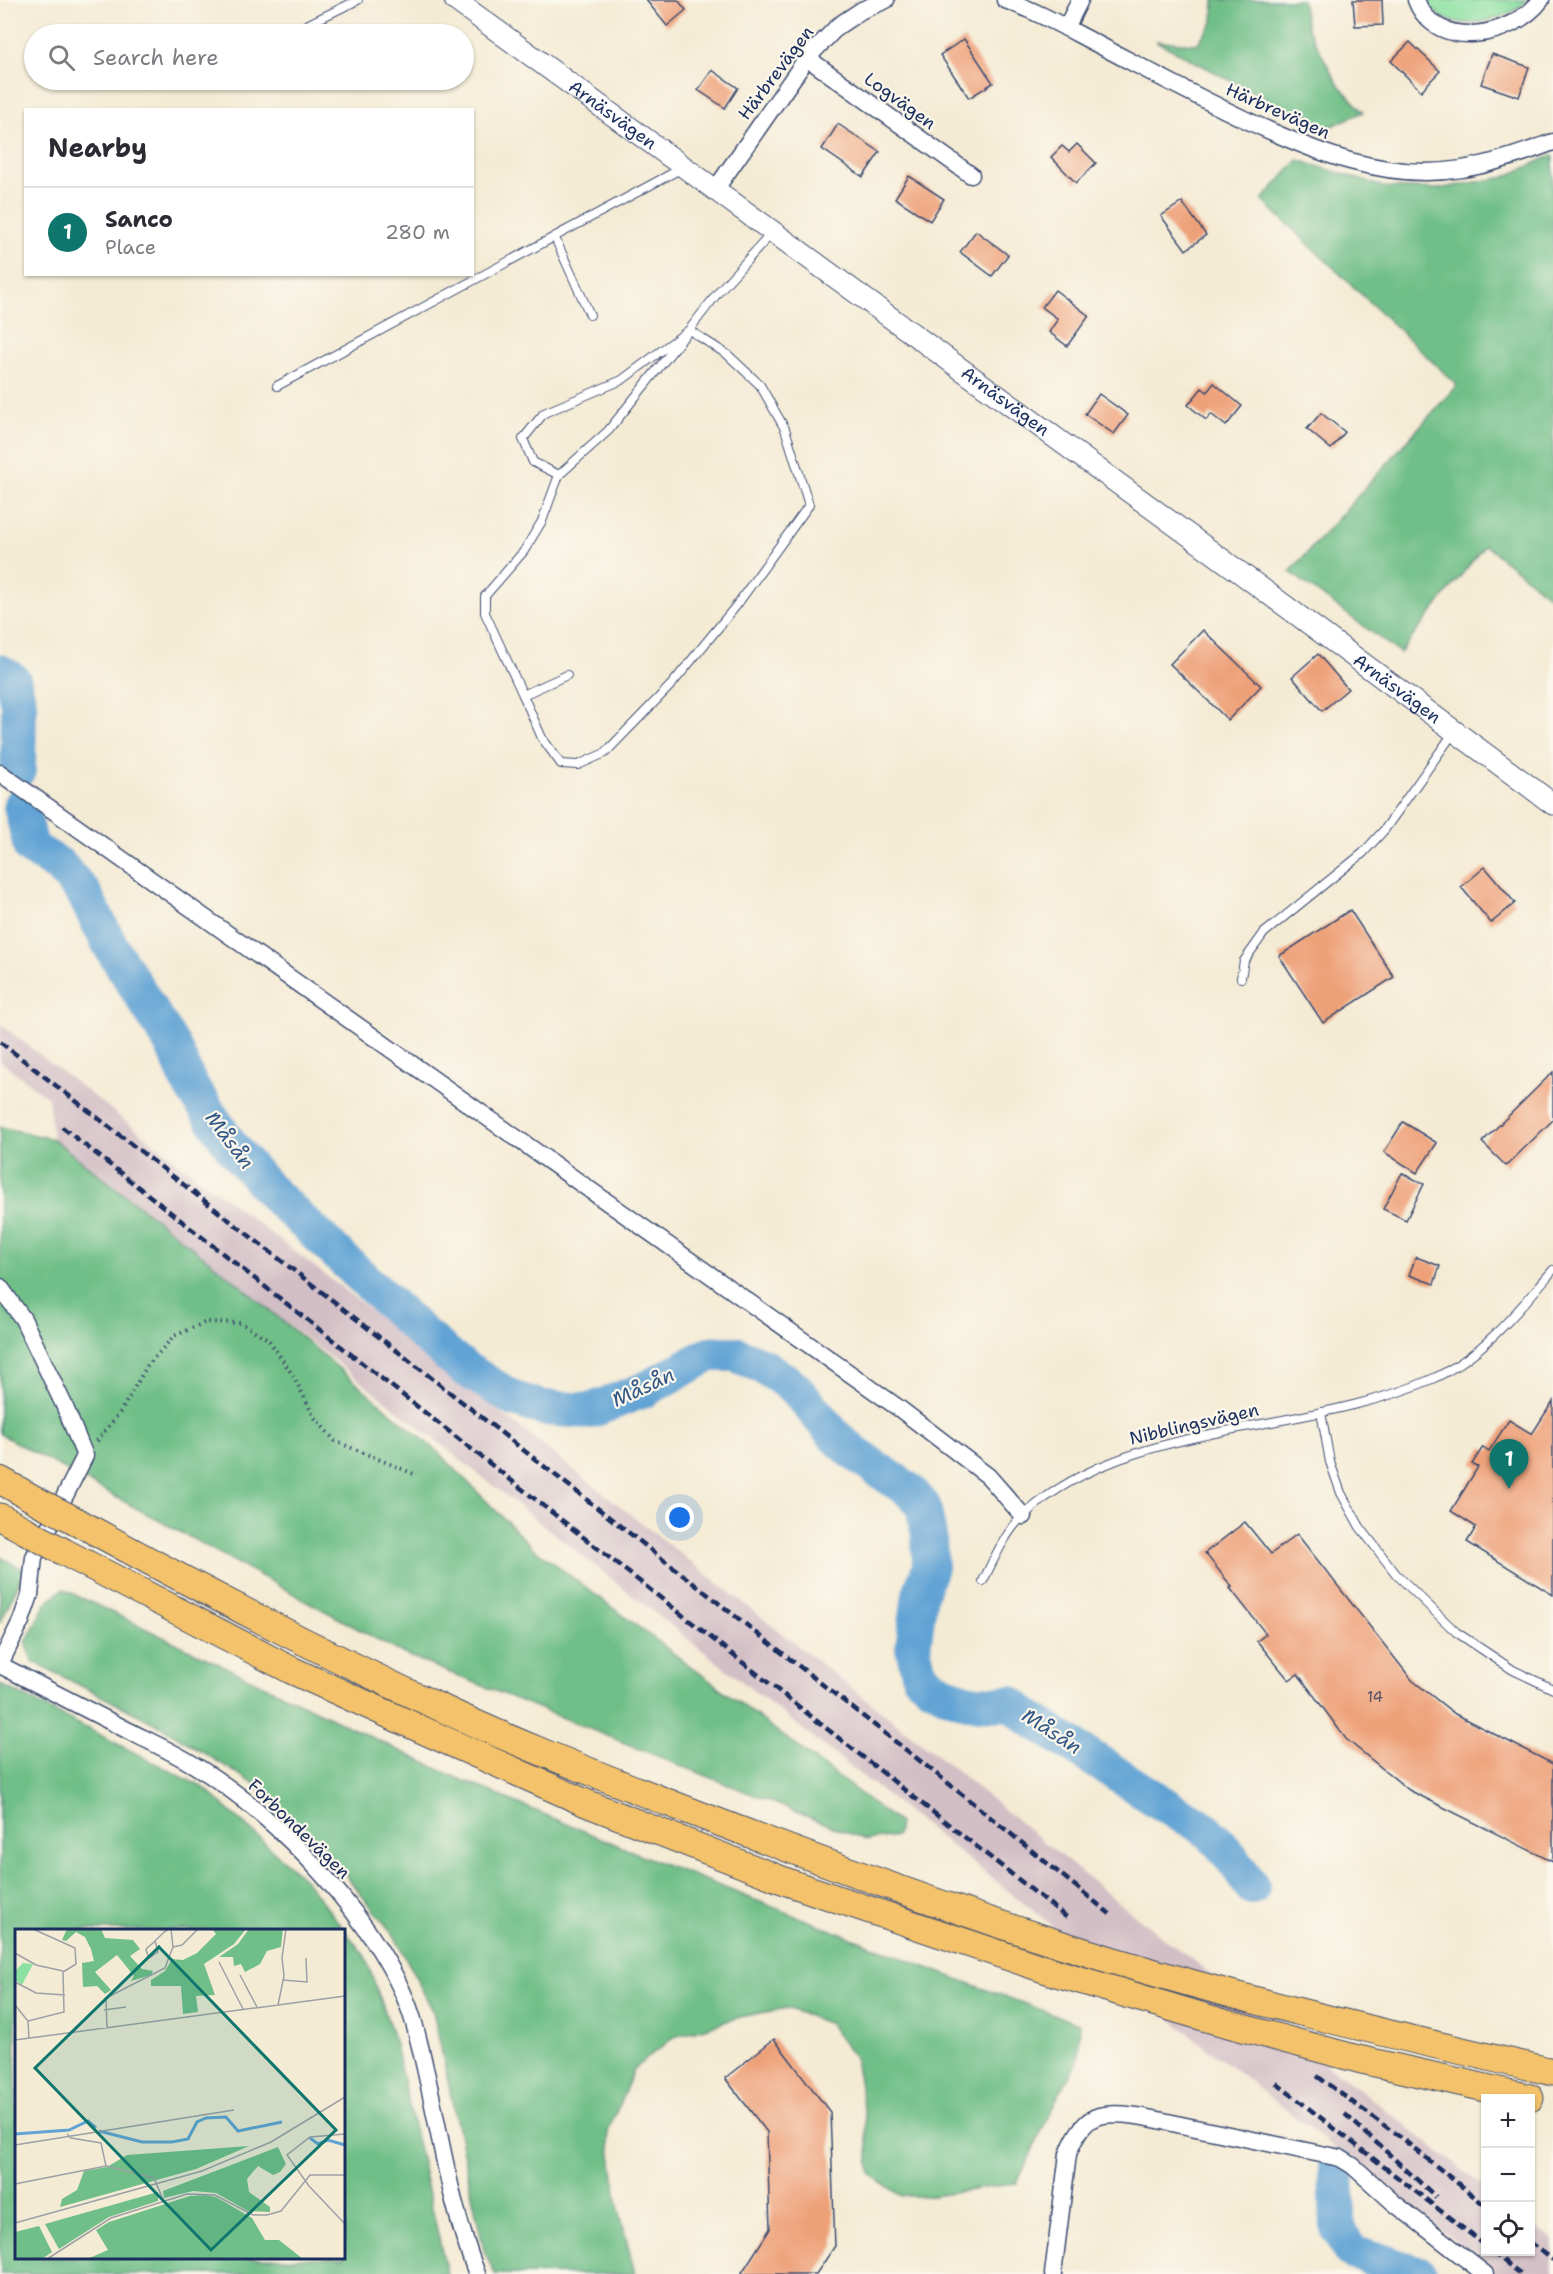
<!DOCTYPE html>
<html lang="en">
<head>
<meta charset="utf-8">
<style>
	:root { --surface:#fff; --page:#f2f2f3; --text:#2b2b33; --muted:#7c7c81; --line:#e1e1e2; --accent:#0f766e }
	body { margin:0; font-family:"Shantell Sans",sans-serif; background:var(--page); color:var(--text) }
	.controls { position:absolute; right:18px; bottom:18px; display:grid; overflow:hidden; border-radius:0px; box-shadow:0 2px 4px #0004 }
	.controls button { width:54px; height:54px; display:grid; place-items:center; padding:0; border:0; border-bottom:2px solid var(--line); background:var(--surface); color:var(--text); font:30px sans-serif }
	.you { position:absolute; left:680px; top:1518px; width:21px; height:21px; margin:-15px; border:4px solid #fff; border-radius:50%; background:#1a73e8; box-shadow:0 0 0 9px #1a73e833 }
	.badge { display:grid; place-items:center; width:39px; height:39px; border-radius:50%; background:var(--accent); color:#fff; font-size:20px; font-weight:700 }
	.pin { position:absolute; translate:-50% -50px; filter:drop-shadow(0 2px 3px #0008) }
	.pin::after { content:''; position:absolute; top:32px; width:21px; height:18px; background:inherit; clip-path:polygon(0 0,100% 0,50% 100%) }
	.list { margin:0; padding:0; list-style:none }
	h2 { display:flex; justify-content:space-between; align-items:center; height:78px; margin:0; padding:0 24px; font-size:26px }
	h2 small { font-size:20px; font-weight:400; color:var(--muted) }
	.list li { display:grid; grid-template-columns:39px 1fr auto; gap:18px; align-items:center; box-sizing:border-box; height:90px; padding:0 24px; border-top:2px solid var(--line) }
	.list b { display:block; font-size:22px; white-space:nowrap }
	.list p { margin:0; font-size:20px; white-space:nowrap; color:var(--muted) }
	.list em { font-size:20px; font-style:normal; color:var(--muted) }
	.icon { flex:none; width:33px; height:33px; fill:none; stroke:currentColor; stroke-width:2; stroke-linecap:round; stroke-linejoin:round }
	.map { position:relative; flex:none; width:1553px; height:2274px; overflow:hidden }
	.search { position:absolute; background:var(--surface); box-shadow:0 2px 4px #0004; left:24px; top:24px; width:450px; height:66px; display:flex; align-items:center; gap:15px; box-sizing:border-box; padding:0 21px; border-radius:33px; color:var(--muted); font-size:22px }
	.panel { position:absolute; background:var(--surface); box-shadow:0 2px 4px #0004; left:24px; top:108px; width:450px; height:168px; border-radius:0px }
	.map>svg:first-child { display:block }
	.industrial { fill:#d2bec5 }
	.green { fill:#8ce1a2; stroke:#548880; stroke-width:1.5 }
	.forest { fill:#71bf88; stroke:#467773; stroke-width:1.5; fill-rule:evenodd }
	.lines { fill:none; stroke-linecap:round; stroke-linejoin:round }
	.river { stroke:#60a3d4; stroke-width:36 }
	.building { fill:#eea179 }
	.service-casing { stroke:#3c4b70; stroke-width:10 }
	.minor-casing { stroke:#3c4b70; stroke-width:19 }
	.tertiary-casing { stroke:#3c4b70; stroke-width:23 }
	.trunk-casing { stroke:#3c4b70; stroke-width:29 }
	.path { stroke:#3c4b70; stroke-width:4; stroke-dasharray:1.5 4.5; stroke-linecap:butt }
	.service { stroke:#fff; stroke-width:8 }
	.minor { stroke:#fff; stroke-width:16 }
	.tertiary { stroke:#fff; stroke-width:21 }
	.trunk { stroke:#f3c26a; stroke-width:27 }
	.rail { stroke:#1b2f5e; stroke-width:4.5; stroke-dasharray:9 4.5; stroke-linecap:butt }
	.trunk-bridge-casing { stroke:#3c4b70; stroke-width:29; stroke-linecap:butt }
	.trunk-bridge { stroke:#f3c26a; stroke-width:27 }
	.labels { text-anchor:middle; stroke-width:4.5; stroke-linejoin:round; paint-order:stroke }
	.number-label { font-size:15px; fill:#504c65 }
	.street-label { font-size:18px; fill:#1b2f5e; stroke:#fbf7ec }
	.water-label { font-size:20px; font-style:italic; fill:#335887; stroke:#fbf7ec }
	.inset-river { fill:none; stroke:#60a3d4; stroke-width:3 }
	.inset-road { fill:none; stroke:#9da0a5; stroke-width:1.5 }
	.view { fill:#0f766e; fill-opacity:0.15; stroke:#0f766e; stroke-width:3 }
	.inset-edge { fill:none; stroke:#1b2f5e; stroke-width:3 }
</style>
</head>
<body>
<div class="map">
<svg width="1553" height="2274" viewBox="0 0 1553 2274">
	<rect width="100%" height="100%" fill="#fbf7ec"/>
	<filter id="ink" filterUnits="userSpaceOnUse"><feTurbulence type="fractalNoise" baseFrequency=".0167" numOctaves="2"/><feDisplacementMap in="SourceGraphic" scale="12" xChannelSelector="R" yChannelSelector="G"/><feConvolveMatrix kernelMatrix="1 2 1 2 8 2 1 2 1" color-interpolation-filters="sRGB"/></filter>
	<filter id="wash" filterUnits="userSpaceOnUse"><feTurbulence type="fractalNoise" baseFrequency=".008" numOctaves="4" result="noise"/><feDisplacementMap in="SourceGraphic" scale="24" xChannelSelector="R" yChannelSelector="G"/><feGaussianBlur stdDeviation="1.35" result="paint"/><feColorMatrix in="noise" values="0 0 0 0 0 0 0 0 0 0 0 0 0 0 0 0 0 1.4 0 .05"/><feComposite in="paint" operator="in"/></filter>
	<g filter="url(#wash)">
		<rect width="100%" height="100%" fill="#f4ebd4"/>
		<!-- industrial -->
		<path class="industrial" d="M0 1024 333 1281 947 1763 1119 1903 1485 2187 1486 2252H1530L1531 2223 1553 2240V2274H1497L1267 2095 53 1139 48 1098 0 1061Z"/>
		<!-- green -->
		<path class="green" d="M1428 0H1527C1507 23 1440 37 1428 0Z"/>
		<!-- forest -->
		<g class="forest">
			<path d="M1214 0H1302L1307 27 1338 84 1363 112 1327 128 1292 113 1156 41 1197 44 1213 22Z"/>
			<path d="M1553 155V599L1485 545 1400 653 1290 572 1457 385 1262 200 1298 160 1384 187 1438 189 1505 177Z"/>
			<path d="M0 1127 53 1139 235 1281 438 1452 532 1547 899 1823 897 1836 866 1840 406 1655 0 1434Z"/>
			<path d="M0 1557 25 1570 0 1623Z"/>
			<path d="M63 1589 448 1774 641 1855 933 1970 1080 2024 1078 2061 1056 2100 1017 2183 933 2196H901L870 2174 864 2109 855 2059 830 2024 787 2008 744 2016 674 2037 634 2069 608 2132 618 2206 635 2274H495L484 2251 433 2011 394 1935 329 1855 253 1783 162 1727 32 1661 26 1642 46 1603Z"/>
			<path d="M0 1684 206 1789 306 1881 365 1956 392 2032 447 2274H0ZM344 1930V2258H16V1930Z"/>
		</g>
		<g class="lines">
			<!-- river -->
			<g class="river">
				<path d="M0 672 13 680 19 704 18 770"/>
				<path d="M21 805 31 848 59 865 83 892 111 947 173 1046 190 1085 231 1146 270 1191 425 1336 464 1368 514 1399 544 1408 590 1411 646 1389 710 1354H735L763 1366 794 1387 835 1436 854 1453 910 1491 923 1506 929 1536 930 1567 920 1594 913 1648 920 1677C950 1700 972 1706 1010 1703L1028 1717 1179 1814C1216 1830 1230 1855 1252 1887"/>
				<path d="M1336 2167 1338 2228 1350 2251 1420 2274"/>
			</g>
		</g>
		<g id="blocks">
			<!-- building -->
			<g class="building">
				<path d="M646 0H678L686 10 667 26Z"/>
				<path d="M1353 0H1382L1383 25 1355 26Z"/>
				<path d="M964 39 993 83 969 98 940 55Z"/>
				<path d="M1410 42 1440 71 1421 91 1391 61Z"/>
				<path d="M1492 54 1529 67 1519 97 1481 84Z"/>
				<path d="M712 70 738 88 725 108 698 90Z"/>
				<path d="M838 124 880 152 863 177 822 149Z"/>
				<path d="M1077 144 1096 163 1076 183 1051 157 1062 146 1069 152Z"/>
				<path d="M909 176 944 199 930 221 895 198Z"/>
				<path d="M1182 202 1206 235 1186 250 1161 216Z"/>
				<path d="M976 231 1008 255 992 276 960 252Z"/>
				<path d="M1055 290 1089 316 1067 346 1049 332 1058 319 1042 307Z"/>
				<path d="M1214 383 1242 406 1226 426 1211 414 1206 420 1188 405 1202 388 1207 392Z"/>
				<path d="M1099 394 1128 415 1114 434 1085 414Z"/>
				<path d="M1321 413 1345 432 1331 449 1307 429Z"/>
				<path d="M1203 630 1261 686 1228 720 1170 664Z"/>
				<path d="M1318 654 1348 689 1322 711 1292 677Z"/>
				<path d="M1485 867 1515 903 1491 923 1461 887Z"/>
				<path d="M1350 910 1394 977 1323 1023 1279 956Z"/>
				<path d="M1553 1072V1120L1506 1166 1482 1142Z"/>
				<path d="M1403 1122 1437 1143 1417 1173 1384 1152Z"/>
				<path d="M1402 1173 1424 1184 1406 1220 1383 1209Z"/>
				<path d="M1416 1257 1440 1266 1434 1284 1409 1275Z"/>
				<path d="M1553 1401V1595L1467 1542 1476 1527 1451 1511 1478 1467 1472 1464 1483 1447 1489 1451 1509 1420 1532 1434Z"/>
				<path d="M1245 1522 1271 1554 1297 1534 1412 1680 1455 1714 1553 1764V1862L1409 1790 1346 1739 1298 1674 1289 1680 1257 1641 1266 1634 1230 1588 1232 1587 1205 1553Z"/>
				<path d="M774 2039 830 2112 835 2246 816 2274H741L770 2229 767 2132 725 2078Z"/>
			</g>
		</g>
	</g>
	<g filter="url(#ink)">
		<use href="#blocks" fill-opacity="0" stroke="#3c4b70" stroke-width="1.5"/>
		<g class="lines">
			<defs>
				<g id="service">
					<path d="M292 32 358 0"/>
					<path d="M555 238 590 315"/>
					<path d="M277 386 684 167"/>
					<path d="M559 475 542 521 524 551 485 596V613L523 695 567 675"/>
					<path d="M523 695 542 738 561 764 578 765 605 753 672 684 736 606 809 505 785 429 760 385 728 355 689 330 608 431 559 475 533 462 523 439 544 413 622 380 689 330 720 290 772 233"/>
					<path d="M1241 978 1244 961 1264 933 1363 853 1385 829 1454 732"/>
					<path d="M1321 1412 1330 1462 1341 1493 1360 1527 1396 1574 1456 1632 1513 1670 1553 1689"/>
					<path d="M983 1581C993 1561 1006 1531 1023 1516 1126 1419 1307 1435 1432 1379 1481 1357 1519 1310 1553 1270"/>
				</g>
				<g id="minor">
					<path d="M1005 0C1037 11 1068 29 1099 45 1147 70 1195 96 1244 119 1312 151 1385 182 1462 169 1493 164 1524 153 1553 142"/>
					<path d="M1416 0C1436 53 1513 37 1541 0"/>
					<path d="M1066 28 1080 0"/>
					<path d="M807 58 971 175"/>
					<path d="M715 190 807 58 838 26 862 10 886 0"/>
					<path d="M0 773 900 1409 988 1476 1023 1516"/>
					<path d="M0 1287 23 1319 64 1405 85 1456 34 1557 30 1595 21 1621 0 1664"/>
					<path d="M0 1665C43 1687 86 1709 129 1731 151 1742 173 1752 194 1765 277 1814 387 1929 414 2023 437 2106 445 2193 477 2274"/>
					<path d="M1053 2274 1068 2154C1073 2141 1083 2120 1099 2116 1123 2110 1161 2121 1186 2126 1237 2137 1289 2147 1340 2158L1353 2166 1394 2203 1485 2274"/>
				</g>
				<g id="tertiary">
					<path id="s1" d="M455 0 1238 571 1553 804"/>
				</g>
				<g id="trunk">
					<path d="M0 1480 41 1503"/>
					<path d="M0 1517 26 1531"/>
					<path d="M76 1521C194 1586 314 1649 437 1706 511 1741 588 1771 664 1801 795 1852 927 1901 1060 1944 1222 1996 1388 2034 1553 2072"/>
					<path d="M64 1552 291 1670 427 1732 586 1803 790 1883 1050 1971 1217 2021 1358 2059 1530 2098"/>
				</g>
			</defs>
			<!-- service casing -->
			<use href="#service" class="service-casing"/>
			<!-- minor casing -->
			<use href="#minor" class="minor-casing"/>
			<!-- tertiary casing -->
			<use href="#tertiary" class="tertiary-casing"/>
			<!-- trunk casing -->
			<use href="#trunk" class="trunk-casing"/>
			<!-- path -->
			<path class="path" d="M97 1441 121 1411 147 1366 174 1336 206 1322 241 1323 268 1339 294 1377 314 1417 335 1441 414 1474"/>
			<!-- service -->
			<use href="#service" class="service"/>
			<!-- minor -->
			<use href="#minor" class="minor"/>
			<!-- tertiary -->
			<use href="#tertiary" class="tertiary"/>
			<!-- trunk -->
			<use href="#trunk" class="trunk"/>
			<!-- rail -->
			<g class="rail">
				<path d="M0 1042 323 1293 938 1775 1110 1914"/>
				<path d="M62 1127 1070 1920"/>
				<path d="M1317 2076 1400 2137 1486 2206"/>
				<path d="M1276 2083 1486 2246"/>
				<path d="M1345 2114 1436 2197"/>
				<path d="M1530 2242 1553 2260"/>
				<path d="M1492 2252 1521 2274"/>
			</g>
			<defs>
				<g id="trunk-bridge">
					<path d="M41 1503 76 1521"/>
					<path d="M26 1531 64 1552"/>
				</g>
			</defs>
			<!-- trunk-bridge casing -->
			<use href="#trunk-bridge" class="trunk-bridge-casing"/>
			<!-- trunk-bridge -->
			<use href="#trunk-bridge" class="trunk-bridge"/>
		</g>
	</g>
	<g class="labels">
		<!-- number labels -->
		<g class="number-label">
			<text x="1375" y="1702">14</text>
		</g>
		<!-- street labels -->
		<g class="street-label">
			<text transform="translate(776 73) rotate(-53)" y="6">Härbrevägen</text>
			<text transform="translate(900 101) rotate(36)" y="6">Logvägen</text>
			<text transform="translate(1278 111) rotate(24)" y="6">Härbrevägen</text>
			<text dy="6" stroke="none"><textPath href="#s1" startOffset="195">Arnäsvägen</textPath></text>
			<text dy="6" stroke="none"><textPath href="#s1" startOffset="681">Arnäsvägen</textPath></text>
			<text dy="6" stroke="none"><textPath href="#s1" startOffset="1167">Arnäsvägen</textPath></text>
			<text transform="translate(1194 1424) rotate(-13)" y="6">Nibblingsvägen</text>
			<text transform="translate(299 1829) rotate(44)" y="6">Forbondevägen</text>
		</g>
		<!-- water labels -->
		<g class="water-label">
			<text transform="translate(230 1140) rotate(53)" y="7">Måsån</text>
			<text transform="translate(643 1387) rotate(-25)" y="7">Måsån</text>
			<text transform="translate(1052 1731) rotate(33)" y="7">Måsån</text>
		</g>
	</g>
	<!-- overview -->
	<g transform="translate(15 1929)">
		<rect width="330" height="330" fill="#f4ebd4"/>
		<path d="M8 34 18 35 7 56 0 51V42Z" fill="#8ce1a2"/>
		<path d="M52 0H86L90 9 118 11 125 20 115 27 127 40 138 42 136 46 116 52 119 47 102 26 80 43 96 61 90 65 82 57 68 58 67 34 79 32 76 20 70 8 61 3 51 12 47 11ZM197 0H231L219 15 189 35 200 66 181 67 183 83 168 85 166 57H136V51L150 42 157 30 168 31 182 24 201 5ZM234 0H268L266 18 252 22 245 35 230 43 226 35 219 37 218 28H204L223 15ZM234 217 181 240 45 278 47 270 62 261 69 242 92 238 112 226ZM263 218 271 235 265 243 258 246 243 237 232 250 234 263 255 278V283L233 282 201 264 178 262 149 269 148 262ZM143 263V272L94 288 44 320 30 295ZM190 266 201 268 237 289 250 311H264L288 330H72L93 321 81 301 94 293 175 267ZM24 297 37 323 27 330H0V303Z" fill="#71bf88"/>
		<path class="inset-river" d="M84 202 127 213H157L173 210 182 193 191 189 211 188 223 202 267 193M0 205 54 201 73 192 81 199M295 209 303 215 313 211 330 216"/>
		<path class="inset-road" d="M18 0 60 19 61 35 48 43M140 12 143 23 134 29 131 21 132 19 138 14 149 3 154 0M158 18 167 16 183 0M0 24 21 36 48 42M204 33 228 80M225 46 242 78M268 51 292 53 291 29M0 53 21 64 50 66M0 76 13 92 14 109M263 76 269 47 267 29 271 0M89 81 111 78M13 92 49 83 48 43M92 99 91 69 150 39 158 18 156 0M0 111 330 67M52 205 56 209 86 214 91 237 139 249 149 273M330 205 295 208 272 226 294 257 330 295M0 216 219 181M0 255 91 237M0 294 187 242 256 213 330 168M32 330 96 289 172 265 200 266 238 286H252L266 282 295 246H330"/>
		<path class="view" d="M144 18 321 201 196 321 20 139Z"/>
		<rect width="330" height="330" class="inset-edge"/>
	</g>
</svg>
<div class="controls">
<button>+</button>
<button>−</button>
<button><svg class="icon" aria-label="locate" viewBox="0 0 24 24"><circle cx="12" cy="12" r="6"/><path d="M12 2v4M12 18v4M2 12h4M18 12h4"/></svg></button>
</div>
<div class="you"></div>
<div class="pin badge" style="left:1509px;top:1489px">1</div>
<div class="search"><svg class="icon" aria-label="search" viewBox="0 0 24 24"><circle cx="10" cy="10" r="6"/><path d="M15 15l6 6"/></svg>Search here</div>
<section class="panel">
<h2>Nearby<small></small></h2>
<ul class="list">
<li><span class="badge">1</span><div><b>Sanco</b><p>Place</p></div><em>280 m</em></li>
</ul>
</section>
</div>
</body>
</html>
